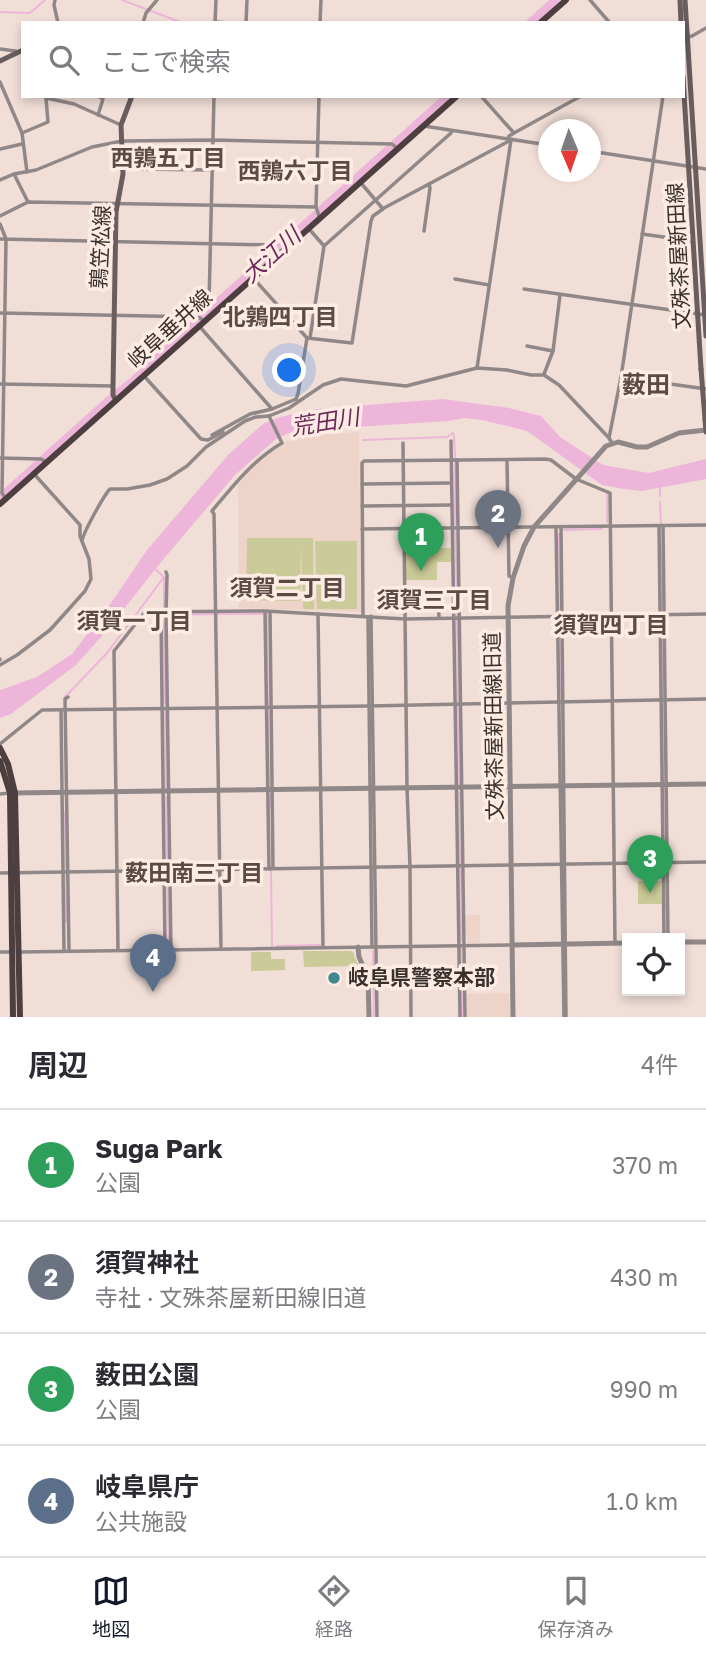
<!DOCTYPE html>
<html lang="ja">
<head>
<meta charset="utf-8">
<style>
	:root { --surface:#fff; --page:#f2f2f3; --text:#2b2b33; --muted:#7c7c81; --line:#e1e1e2; --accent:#111827 }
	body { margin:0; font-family:"Golos Text","Noto Sans JP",sans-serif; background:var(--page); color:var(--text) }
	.controls { position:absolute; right:21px; bottom:21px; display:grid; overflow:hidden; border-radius:0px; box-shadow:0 4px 10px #0003 }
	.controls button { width:63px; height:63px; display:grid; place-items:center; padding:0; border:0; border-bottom:2px solid var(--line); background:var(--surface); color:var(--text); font:35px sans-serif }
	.compass { position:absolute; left:538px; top:119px; width:63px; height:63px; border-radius:50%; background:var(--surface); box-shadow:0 4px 10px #0003; rotate:178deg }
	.you { position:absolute; left:290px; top:371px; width:24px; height:24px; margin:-18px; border:5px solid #fff; border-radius:50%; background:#1a73e8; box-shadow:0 0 0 10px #1a73e833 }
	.badge { display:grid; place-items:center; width:46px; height:46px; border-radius:50%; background:var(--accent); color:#fff; font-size:23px; font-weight:700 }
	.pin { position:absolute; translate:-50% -58px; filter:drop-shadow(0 2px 4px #0008) }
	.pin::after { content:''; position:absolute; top:37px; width:24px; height:21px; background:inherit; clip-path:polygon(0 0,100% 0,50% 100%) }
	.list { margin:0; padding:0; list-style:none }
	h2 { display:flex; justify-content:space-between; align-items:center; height:91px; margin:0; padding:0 28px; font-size:30px }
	h2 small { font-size:23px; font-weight:400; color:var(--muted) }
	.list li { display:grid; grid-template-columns:46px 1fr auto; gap:21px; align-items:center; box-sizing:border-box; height:112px; padding:0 28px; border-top:2px solid var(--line) }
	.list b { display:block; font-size:26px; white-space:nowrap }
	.list p { margin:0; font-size:23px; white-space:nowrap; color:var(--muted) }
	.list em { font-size:23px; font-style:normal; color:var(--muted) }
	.icon { flex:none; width:38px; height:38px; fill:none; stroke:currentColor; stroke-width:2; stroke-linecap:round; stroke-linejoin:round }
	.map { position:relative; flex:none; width:706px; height:1017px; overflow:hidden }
	.search { position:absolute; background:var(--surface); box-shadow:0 4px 10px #0003; left:21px; right:21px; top:21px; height:77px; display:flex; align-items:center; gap:18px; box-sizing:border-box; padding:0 24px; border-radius:0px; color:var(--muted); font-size:26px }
	.sheet { height:539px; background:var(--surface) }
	nav { display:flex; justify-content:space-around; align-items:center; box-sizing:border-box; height:98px; border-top:2px solid var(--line); background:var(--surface); font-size:19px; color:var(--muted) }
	nav a { display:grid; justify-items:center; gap:4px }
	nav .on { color:var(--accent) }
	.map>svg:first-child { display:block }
	.built { fill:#eed3c8 }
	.green { fill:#cbcb99 }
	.water { fill:#edb5d9 }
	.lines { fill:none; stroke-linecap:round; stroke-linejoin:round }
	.stream { stroke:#edb5d9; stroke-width:2 }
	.river { stroke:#edb5d9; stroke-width:8 }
	.minor { stroke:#908888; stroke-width:3.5 }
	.tertiary { stroke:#908888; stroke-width:5 }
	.secondary { stroke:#695d5e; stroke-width:5 }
	.primary { stroke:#4d3f40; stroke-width:6 }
	.secondary-bridge { stroke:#695d5e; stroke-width:5 }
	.poi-dot { fill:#40878f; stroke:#feece4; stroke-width:2.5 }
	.labels { text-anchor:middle; stroke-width:7; stroke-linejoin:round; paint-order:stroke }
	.street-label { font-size:21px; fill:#38312e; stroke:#feece4 }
	.poi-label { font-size:21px; font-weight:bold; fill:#38312e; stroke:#feece4; text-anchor:start }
	.neighbourhood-label { font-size:23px; font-weight:bold; fill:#5a4b45; stroke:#feece4 }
	.water-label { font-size:23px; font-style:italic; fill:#6b2a58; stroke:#feece4 }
	.quarter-label { font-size:24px; font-weight:bold; fill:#5a4b45; stroke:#feece4 }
</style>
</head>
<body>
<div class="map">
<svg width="706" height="1017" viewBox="0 0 706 1017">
	<rect width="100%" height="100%" fill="#f1ded7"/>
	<!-- built -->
	<g class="built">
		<path d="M359 432 361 612 239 608 238 485 248 472 266 455 287 441 310 435Z"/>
		<path d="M465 915H480V943H468L466 934Z"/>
		<path d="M509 993 510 1017H466L465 994Z"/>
	</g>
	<!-- green -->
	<g class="green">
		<path d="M247 538H313L314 609H303L301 544 300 601 246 600Z"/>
		<path d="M315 541H357V609H317Z"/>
		<path d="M452 548V562H437V580H406V549Z"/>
		<path d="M638 881H661L662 904H638Z"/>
		<path d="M303 951H351L354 953V956L359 966 304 967Z"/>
		<path d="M251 952H271V959H285V970L251 971Z"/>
	</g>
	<!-- water -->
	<path class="water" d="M443 399 509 408 541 416 560 437 603 465 649 473 706 459V479L642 491 624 489 602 485 527 431 482 420 465 418 448 421 294 431 276 439 235 475 161 562 109 628 76 665 11 714 0 718V690L37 677 72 654 111 603 147 550 228 455 263 424 280 417 318 409Z"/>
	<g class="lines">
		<!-- stream -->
		<g class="stream">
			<path d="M122 0 183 23"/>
			<path d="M0 12 30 13 45 0"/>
			<path d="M453 433 454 436 455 458"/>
			<path d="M363 440 447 437 453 433"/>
			<path d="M455 462V525"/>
			<path d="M660 496V487"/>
			<path d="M660 502 661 524"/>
			<path d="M607 522V493"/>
			<path d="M564 530 602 529"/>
			<path d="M455 531 457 595"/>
			<path d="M559 534 560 612"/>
			<path d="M661 546 662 612"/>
			<path d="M154 568 164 577V608"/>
			<path d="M457 605V616"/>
			<path d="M218 614H262"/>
			<path d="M267 614 268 705"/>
			<path d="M168 615 213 614"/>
			<path d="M457 620 458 702"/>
			<path d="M662 620 663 697"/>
			<path d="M164 621 165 704"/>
			<path d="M560 621V693"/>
			<path d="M65 697 107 653 164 577"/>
			<path d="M663 704 664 781"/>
			<path d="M458 706 459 783"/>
			<path d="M268 708 269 786"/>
			<path d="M165 712 166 788"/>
			<path d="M561 744 562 767"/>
			<path d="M664 789 665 859"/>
			<path d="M459 792 460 863"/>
			<path d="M270 795V807"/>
			<path d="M166 797 167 867"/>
			<path d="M65 812 66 869"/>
			<path d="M665 867 666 909"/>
			<path d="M460 868 461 941"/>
			<path d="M271 871 272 946"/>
			<path d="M167 874 169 944"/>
			<path d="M66 922V874"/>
			<path d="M277 946 320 945"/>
			<path d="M461 948 462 1017"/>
			<path d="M373 951 374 1017"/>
		</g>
		<!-- river -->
		<g class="river">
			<path d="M530 23 555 0"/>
			<path d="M0 498 109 400 134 380 206 313 448 96"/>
		</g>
		<!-- minor -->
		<g class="minor">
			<path d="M55 0 54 5 58 23"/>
			<path d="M590 0 610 23"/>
			<path d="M215 22 229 23"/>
			<path d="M143 23 146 13 157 0"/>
			<path d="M215 23 216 0"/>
			<path d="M246 23 247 0"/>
			<path d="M320 23 321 0"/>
			<path d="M687 37 692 36 706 28"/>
			<path d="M0 49 15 51 18 52"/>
			<path d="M0 82 22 133 27 172"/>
			<path d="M97 96 103 99 98 115"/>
			<path d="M319 96 316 207 320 219"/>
			<path d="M481 96 514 133"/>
			<path d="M46 98 74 104 121 125"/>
			<path d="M424 126 548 145"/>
			<path d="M22 133 48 122 46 98"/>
			<path d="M508 139 509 136 514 133 581 96"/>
			<path d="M0 149 22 144"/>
			<path d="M590 151 706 169"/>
			<path d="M123 165 137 169 212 170"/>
			<path d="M14 174 28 202"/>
			<path d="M0 180 14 174 36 170 92 147 122 141 213 140 392 144 398 149"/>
			<path d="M429 184 509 141"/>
			<path d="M384 208 429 184 430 188 424 231"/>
			<path d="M0 216 28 202 316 207"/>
			<path d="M0 224 6 239 2 493 6 499"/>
			<path d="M310 230 324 246 451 133 452 131"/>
			<path d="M642 234 692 241"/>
			<path d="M0 239 272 245"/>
			<path d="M254 279 307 338"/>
			<path d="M455 279 489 285"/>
			<path d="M524 289 706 315"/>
			<path d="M209 303 214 96"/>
			<path d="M0 313 198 317 203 320"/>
			<path d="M200 327 272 409"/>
			<path d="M307 338 352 343 371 221 373 216 383 209 361 183"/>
			<path d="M310 338 324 246"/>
			<path d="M527 346 553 351"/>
			<path d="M477 368 511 140"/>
			<path d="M544 374 553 351 560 295"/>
			<path d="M144 376 201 439 208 440 223 432"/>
			<path d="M621 377 706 389"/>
			<path d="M0 384 113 386"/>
			<path d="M296 399 298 394 307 338"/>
			<path d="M212 435 250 414 272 409 296 399"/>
			<path d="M609 438 621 377 663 96"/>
			<path d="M451 441 460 1017"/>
			<path d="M403 443 407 788 410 867 411 1017"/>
			<path d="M0 458 41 459 46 462"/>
			<path d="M457 460 465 1017"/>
			<path d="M507 460 509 576 513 578"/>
			<path d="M362 484 451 483"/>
			<path d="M362 506 452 505"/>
			<path d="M659 526 664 938"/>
			<path d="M663 526 668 938"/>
			<path d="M556 527 564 1017"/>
			<path d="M561 527 566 1017"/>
			<path d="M362 529 706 525"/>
			<path d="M82 541C83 533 104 495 110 489H127L150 485 167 479 187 466 206 447 245 421 256 417 269 416 289 408 323 385 341 379 406 386 477 368 507 370 531 375H544L559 385 609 438 612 443"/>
			<path d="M166 572 167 575 166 615 171 950"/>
			<path d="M438 592 439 618"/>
			<path d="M265 612 269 869"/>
			<path d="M270 612 273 868"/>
			<path d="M161 613 165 950"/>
			<path d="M318 614 323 947"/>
			<path d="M363 616 362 463 364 461 545 459 551 460 576 479 610 493 615 943"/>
			<path d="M371 616 377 1017"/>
			<path d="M368 617 372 947"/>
			<path d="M0 659V660"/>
			<path d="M0 665 17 655 50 630 85 591 91 579 89 559 80 536V525L35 475"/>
			<path d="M68 697 65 699 69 951"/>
			<path d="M61 710 64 951"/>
			<path d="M0 744 42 710 369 706 706 699"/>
			<path d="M0 794 10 793"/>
			<path d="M0 873 706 862"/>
			<path d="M221 949 214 514 212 511C233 486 253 460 282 443L269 416"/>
			<path d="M118 950 114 651 145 612 265 611 405 619 706 614"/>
			<path d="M0 952H12"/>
			<path d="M20 952 512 945"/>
		</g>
		<!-- tertiary -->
		<g class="tertiary">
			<path d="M13 793 706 784"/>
			<path d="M680 942H706"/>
			<path d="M512 945 627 943"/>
			<path d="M358 947 359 957 368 977 369 1017"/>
			<path d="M513 1017 508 606 513 578 524 546 534 527 606 446 618 442 637 447H647L679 433 706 430"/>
		</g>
		<!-- secondary -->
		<g class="secondary">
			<path d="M680 0 681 23"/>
			<path d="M685 0 706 336"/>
			<path d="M0 61 23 50"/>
			<path d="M683 77 701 369"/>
			<path d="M116 401 113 395V386L116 212 123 174 121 125 132 96"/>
			<path d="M705 419 706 432"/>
		</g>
		<!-- primary -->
		<g class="primary">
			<path d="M540 23 566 0"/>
			<path d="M0 504 457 96"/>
			<path d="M0 748 8 764 15 793 20 1017"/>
			<path d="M0 761 10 793 13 1017"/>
		</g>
		<!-- secondary-bridge -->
		<path class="secondary-bridge" d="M701 369 705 419"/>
	</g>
	<!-- markers -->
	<circle class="poi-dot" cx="334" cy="978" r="7"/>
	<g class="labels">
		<!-- street labels -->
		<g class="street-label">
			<text transform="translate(101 247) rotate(-87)" y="7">鶉笠松線</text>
			<text transform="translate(679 256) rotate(-93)" y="7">文殊茶屋新田線</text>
			<text transform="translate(170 329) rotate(-42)" y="7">岐阜垂井線</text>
			<text transform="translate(494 726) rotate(-91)" y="7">文殊茶屋新田線旧道</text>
		</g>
		<!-- poi labels -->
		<g class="poi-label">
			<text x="348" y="985">岐阜県警察本部</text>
		</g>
		<!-- neighbourhood labels -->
		<g class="neighbourhood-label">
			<text x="168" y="166">西鶉五丁目</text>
			<text x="295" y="179">西鶉六丁目</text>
			<text x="280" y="325">北鶉四丁目</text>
			<text x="287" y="596">須賀二丁目</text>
			<text x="434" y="608">須賀三丁目</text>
			<text x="134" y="629">須賀一丁目</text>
			<text x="611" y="633">須賀四丁目</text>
			<text x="194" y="881">薮田南三丁目</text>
		</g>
		<!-- water labels -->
		<g class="water-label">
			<text transform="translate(271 255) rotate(-42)" y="8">大江川</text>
			<text transform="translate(325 422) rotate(-9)" y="8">荒田川</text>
		</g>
		<!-- quarter labels -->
		<g class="quarter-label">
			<text x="646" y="393">薮田</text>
		</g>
	</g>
</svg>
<div class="controls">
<button><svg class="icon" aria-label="locate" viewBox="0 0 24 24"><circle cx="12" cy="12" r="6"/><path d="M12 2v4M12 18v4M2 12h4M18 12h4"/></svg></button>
</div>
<svg class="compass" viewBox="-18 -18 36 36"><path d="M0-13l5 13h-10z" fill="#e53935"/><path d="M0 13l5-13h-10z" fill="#7c7c81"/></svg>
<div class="you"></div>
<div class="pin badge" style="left:421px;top:571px;background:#2e9e5b">1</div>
<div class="pin badge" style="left:498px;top:548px;background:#6b7280">2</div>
<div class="pin badge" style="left:650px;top:893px;background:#2e9e5b">3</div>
<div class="pin badge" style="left:153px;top:992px;background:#5c6f8a">4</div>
<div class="search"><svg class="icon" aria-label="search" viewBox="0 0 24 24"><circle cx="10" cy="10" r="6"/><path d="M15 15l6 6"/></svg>ここで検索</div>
</div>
<section class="sheet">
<h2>周辺<small>4件</small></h2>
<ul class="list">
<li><span class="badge" style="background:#2e9e5b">1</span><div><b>Suga Park</b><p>公園</p></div><em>370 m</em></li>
<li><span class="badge" style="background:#6b7280">2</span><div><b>須賀神社</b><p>寺社 · 文殊茶屋新田線旧道</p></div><em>430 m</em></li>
<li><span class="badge" style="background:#2e9e5b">3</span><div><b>薮田公園</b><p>公園</p></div><em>990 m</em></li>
<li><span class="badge" style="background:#5c6f8a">4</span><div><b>岐阜県庁</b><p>公共施設</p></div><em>1.0 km</em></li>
</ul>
</section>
<nav>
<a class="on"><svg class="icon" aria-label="map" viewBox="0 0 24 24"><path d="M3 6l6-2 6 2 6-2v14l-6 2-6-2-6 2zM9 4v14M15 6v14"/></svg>地図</a>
<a><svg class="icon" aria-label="directions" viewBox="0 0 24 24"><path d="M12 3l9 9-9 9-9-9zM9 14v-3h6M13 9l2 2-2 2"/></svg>経路</a>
<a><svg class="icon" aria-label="saved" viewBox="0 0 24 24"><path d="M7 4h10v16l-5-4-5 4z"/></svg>保存済み</a>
</nav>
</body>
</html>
